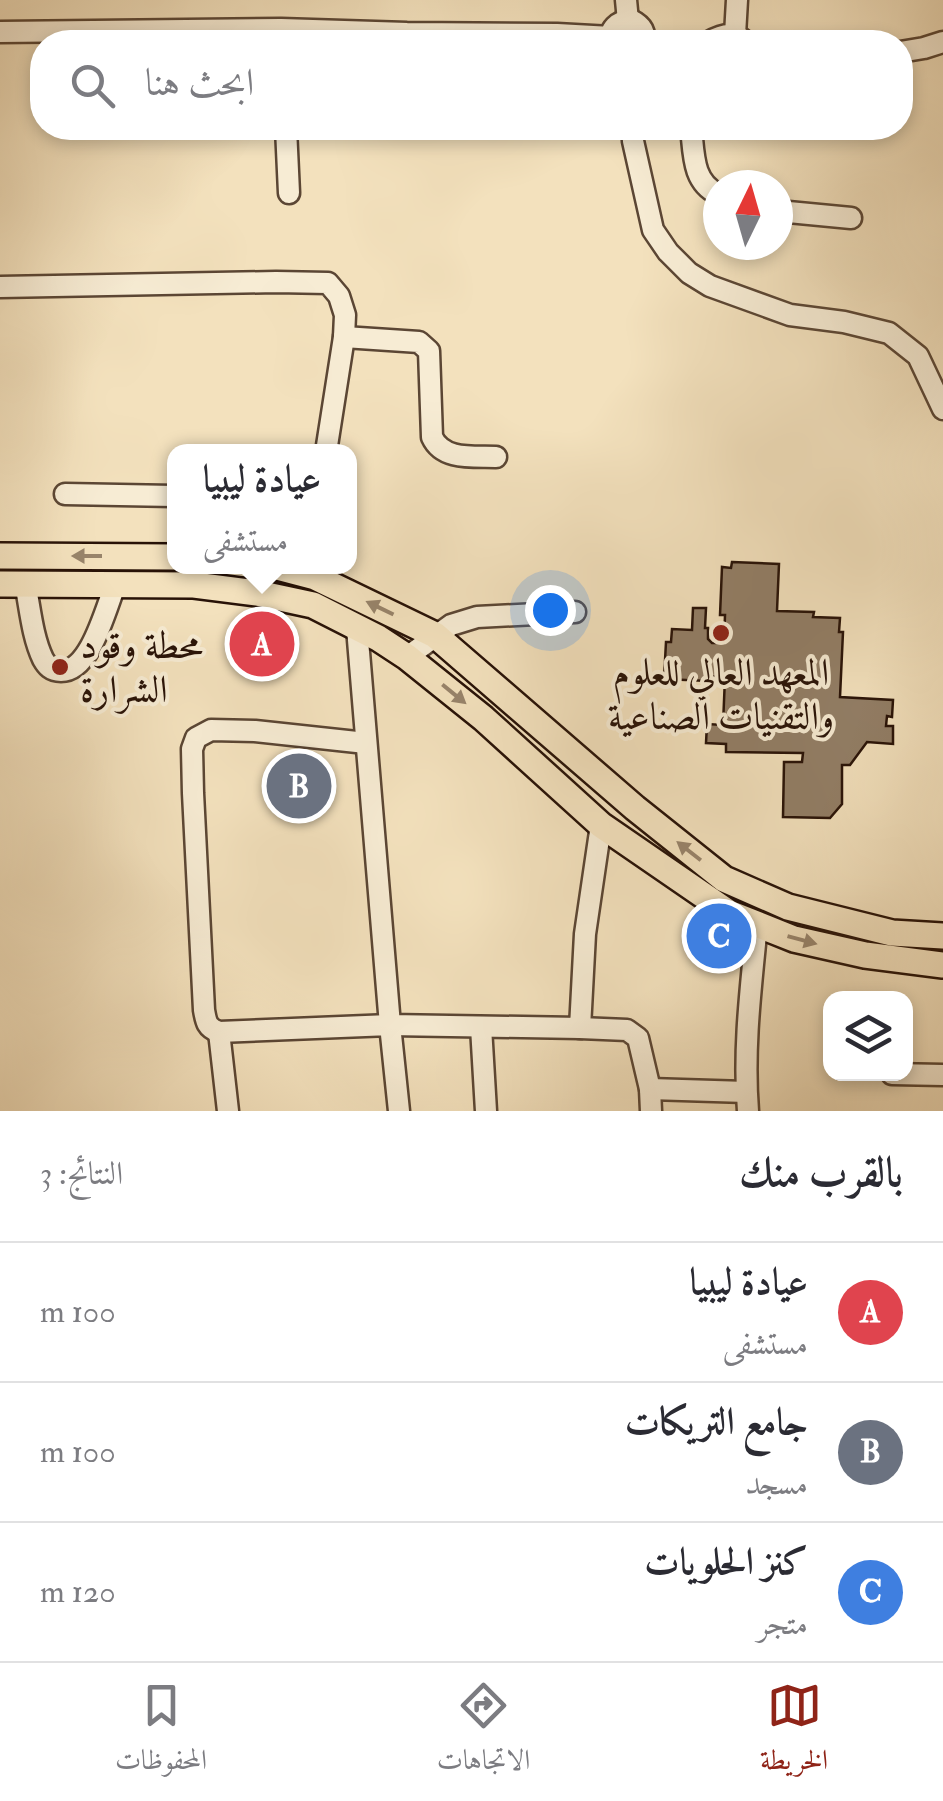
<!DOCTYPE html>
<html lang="ar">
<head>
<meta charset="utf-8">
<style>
	:root { --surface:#fff; --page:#f7f7f7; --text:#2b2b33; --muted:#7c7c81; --line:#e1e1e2; --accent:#8f2418 }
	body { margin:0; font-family:"IM FELL Double Pica",Amiri,serif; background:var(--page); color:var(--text); direction:rtl }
	.controls { position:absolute; right:30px; bottom:30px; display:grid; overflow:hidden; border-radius:20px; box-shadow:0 5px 15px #0003 }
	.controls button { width:90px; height:90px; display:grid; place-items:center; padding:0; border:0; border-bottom:2px solid var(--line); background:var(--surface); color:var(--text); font:50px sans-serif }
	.compass { position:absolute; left:703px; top:170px; width:90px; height:90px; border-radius:50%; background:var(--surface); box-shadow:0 5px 15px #0003; rotate:5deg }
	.you { position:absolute; left:550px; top:610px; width:35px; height:35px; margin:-25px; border:8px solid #fff; border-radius:50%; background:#1a73e8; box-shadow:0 0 0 15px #1a73e833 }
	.badge { display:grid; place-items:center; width:65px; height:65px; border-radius:50%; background:var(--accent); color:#fff; font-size:32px; font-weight:700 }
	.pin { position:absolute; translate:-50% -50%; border:5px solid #fff; box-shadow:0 2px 10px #0006 }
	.popup { position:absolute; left:167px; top:444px; width:190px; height:130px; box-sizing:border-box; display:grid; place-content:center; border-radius:20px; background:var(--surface); filter:drop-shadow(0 2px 8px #0005); font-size:32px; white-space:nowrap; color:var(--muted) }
	.popup b { font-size:38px; color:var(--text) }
	.popup::after { content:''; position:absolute; left:50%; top:100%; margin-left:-20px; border:20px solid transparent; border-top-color:var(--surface) }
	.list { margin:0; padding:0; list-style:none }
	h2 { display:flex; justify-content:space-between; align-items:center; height:130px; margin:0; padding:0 40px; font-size:42px }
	h2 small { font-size:32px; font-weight:400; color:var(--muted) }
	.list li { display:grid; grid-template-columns:65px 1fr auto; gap:30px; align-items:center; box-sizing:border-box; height:140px; padding:0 40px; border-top:2px solid var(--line) }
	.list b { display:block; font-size:38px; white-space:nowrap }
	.list p { margin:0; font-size:32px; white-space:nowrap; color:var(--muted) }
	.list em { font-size:32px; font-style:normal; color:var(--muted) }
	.icon { flex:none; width:55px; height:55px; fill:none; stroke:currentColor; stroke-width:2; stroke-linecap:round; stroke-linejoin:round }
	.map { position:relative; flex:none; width:943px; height:1111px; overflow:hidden; direction:ltr }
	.search { position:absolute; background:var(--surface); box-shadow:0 5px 15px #0003; left:30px; right:30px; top:30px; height:110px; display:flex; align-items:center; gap:25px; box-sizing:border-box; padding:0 35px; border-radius:40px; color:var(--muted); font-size:38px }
	.sheet { height:550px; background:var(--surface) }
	nav { display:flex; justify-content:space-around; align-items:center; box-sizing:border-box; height:140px; border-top:2px solid var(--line); background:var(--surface); font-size:28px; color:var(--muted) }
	nav a { display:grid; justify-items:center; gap:5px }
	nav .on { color:var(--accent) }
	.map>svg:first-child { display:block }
	.building { fill:#927e66; stroke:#281207; stroke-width:2.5 }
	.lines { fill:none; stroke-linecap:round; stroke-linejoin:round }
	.minor-casing { stroke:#5b4634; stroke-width:25 }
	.major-casing { stroke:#281207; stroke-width:30 }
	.minor { stroke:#f7ecd4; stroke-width:20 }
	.major { stroke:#f3e1bd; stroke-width:25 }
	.oneway { fill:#98846b }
	.poi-dot { fill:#8f2418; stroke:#f7ecd4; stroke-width:4 }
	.labels { text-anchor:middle; stroke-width:8; stroke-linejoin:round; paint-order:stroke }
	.poi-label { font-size:38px; fill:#281207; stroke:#f7ecd4; text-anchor:start }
</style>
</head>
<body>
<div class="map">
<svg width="943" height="1111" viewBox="0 0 943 1111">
	<rect width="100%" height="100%" fill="#f3e1bd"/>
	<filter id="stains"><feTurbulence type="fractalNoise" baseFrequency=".002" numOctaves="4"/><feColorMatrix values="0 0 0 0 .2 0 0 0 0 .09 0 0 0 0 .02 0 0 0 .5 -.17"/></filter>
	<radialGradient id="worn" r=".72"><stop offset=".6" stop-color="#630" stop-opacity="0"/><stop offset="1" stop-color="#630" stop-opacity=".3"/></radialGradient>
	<!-- building -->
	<path class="building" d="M732 562 779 564 777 611 814 612 813 617 840 618 839 632H843L840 697 893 700 892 717 887 716 886 726H893V744L867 742 850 765H842V804L830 818 783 817 784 762H802L803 753 726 752V744L706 743 707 724 723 725 725 677 708 676V681L664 679 666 642H671L672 629 692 630 693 608H706L705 628H708V639L712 643H724L725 615H720L722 567 731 568Z"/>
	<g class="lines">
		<defs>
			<g id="minor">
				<path d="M626 0 628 21"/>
				<path d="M0 32 281 29 407 33 557 34 611 37"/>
				<path d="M735 35 737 0"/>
				<path d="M612 42C608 29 618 21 631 20 641 25 646 31 643 42"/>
				<path d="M709 42C722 34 734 31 746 42"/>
				<path d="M900 52 924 48 943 42"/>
				<path d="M286 128 289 193"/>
				<path d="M632 128 633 141 653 230 668 252 689 273 710 286 790 315 844 322 889 333 918 356 943 409"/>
				<path d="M691 128C694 153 692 182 718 194"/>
				<path d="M778 211 851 218"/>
				<path d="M0 287 276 282 328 283 339 296 345 315 344 337 326 452"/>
				<path d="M344 337 419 342 429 351 432 437C443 461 474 456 496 457"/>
				<path d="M65 494 174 496"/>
				<path d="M25 583C30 607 32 636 43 659 47 666 51 671 61 671 91 671 106 607 116 583"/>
				<path d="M357 628 390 1025 580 1028 585 934 601 825"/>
				<path d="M407 657 451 625 477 617 575 612"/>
				<path d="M366 743 255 731 211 730 196 738 192 749 193 793 204 1010C206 1022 207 1028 219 1032L390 1025 399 1111"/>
				<path d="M481 1027 486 1111"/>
				<path d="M580 1028 627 1030 638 1038 650 1089 651 1111"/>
				<path d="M219 1032 228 1111"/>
				<path d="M892 1074 943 1075"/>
				<path d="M650 1089 746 1092"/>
				<path d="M748 1111C743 1049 751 986 757 924"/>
			</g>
			<g id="major">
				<path d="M0 556 174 557"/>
				<path d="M273 566 315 577 435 635 635 808 724 879 788 907 892 933 943 936"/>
				<path d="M0 584 194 585 257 593 313 605 378 638 407 657 483 718 601 825 729 913 794 939 865 955 943 965"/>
			</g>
		</defs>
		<!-- minor casing -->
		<use href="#minor" class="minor-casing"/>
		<!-- major casing -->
		<use href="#major" class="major-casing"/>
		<!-- minor -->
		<use href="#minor" class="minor"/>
		<!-- major -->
		<use href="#major" class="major"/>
	</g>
	<!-- one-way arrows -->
	<defs><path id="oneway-solid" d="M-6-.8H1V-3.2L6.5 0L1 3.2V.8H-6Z" transform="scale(2.5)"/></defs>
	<g class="oneway">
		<use href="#oneway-solid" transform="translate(87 556) rotate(-180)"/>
		<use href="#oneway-solid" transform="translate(380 608) rotate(-154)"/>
		<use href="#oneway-solid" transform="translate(454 694) rotate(39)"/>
		<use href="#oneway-solid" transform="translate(689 851) rotate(-142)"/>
		<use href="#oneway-solid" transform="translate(802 940) rotate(15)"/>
	</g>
	<!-- markers -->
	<g class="poi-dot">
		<circle cx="721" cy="633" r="10"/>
		<circle cx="60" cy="667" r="10"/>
	</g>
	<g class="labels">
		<!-- poi labels -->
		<g class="poi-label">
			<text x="80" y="658">محطة وقود<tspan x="80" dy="44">الشرارة</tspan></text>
			<text x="721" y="685" text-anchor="middle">المعهد العالي للعلوم<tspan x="721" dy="44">والتقنيات الصناعية</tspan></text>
		</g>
	</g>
	<rect width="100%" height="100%" filter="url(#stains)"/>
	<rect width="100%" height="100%" fill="url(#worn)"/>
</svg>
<div class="controls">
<button><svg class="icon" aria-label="layers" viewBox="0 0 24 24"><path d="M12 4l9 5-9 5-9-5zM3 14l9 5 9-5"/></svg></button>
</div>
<svg class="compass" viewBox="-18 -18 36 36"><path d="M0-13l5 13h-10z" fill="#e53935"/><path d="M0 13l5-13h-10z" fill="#7c7c81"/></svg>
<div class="you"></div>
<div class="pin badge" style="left:262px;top:644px;background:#e0444e">A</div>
<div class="popup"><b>عيادة ليبيا</b>مستشفى</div>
<div class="pin badge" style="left:299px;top:786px;background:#6b7280">B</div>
<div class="pin badge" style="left:719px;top:936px;background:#3f7fe0">C</div>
<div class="search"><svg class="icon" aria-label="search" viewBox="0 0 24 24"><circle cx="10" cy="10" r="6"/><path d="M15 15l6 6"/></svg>ابحث هنا</div>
</div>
<section class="sheet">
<h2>بالقرب منك<small>النتائج: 3</small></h2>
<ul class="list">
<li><span class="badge" style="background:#e0444e">A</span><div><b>عيادة ليبيا</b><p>مستشفى</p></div><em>100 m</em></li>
<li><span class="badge" style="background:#6b7280">B</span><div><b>جامع التريكات</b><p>مسجد</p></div><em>100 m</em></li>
<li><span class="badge" style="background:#3f7fe0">C</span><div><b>كنز الحلويات</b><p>متجر</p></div><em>120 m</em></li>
</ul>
</section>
<nav>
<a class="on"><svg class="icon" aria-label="map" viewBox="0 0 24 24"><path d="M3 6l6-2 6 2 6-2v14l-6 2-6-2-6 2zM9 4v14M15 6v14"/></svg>الخريطة</a>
<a><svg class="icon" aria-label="directions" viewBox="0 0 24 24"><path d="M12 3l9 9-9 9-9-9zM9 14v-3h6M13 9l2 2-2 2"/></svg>الاتجاهات</a>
<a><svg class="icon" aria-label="saved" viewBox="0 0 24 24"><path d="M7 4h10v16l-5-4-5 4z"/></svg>المحفوظات</a>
</nav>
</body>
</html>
